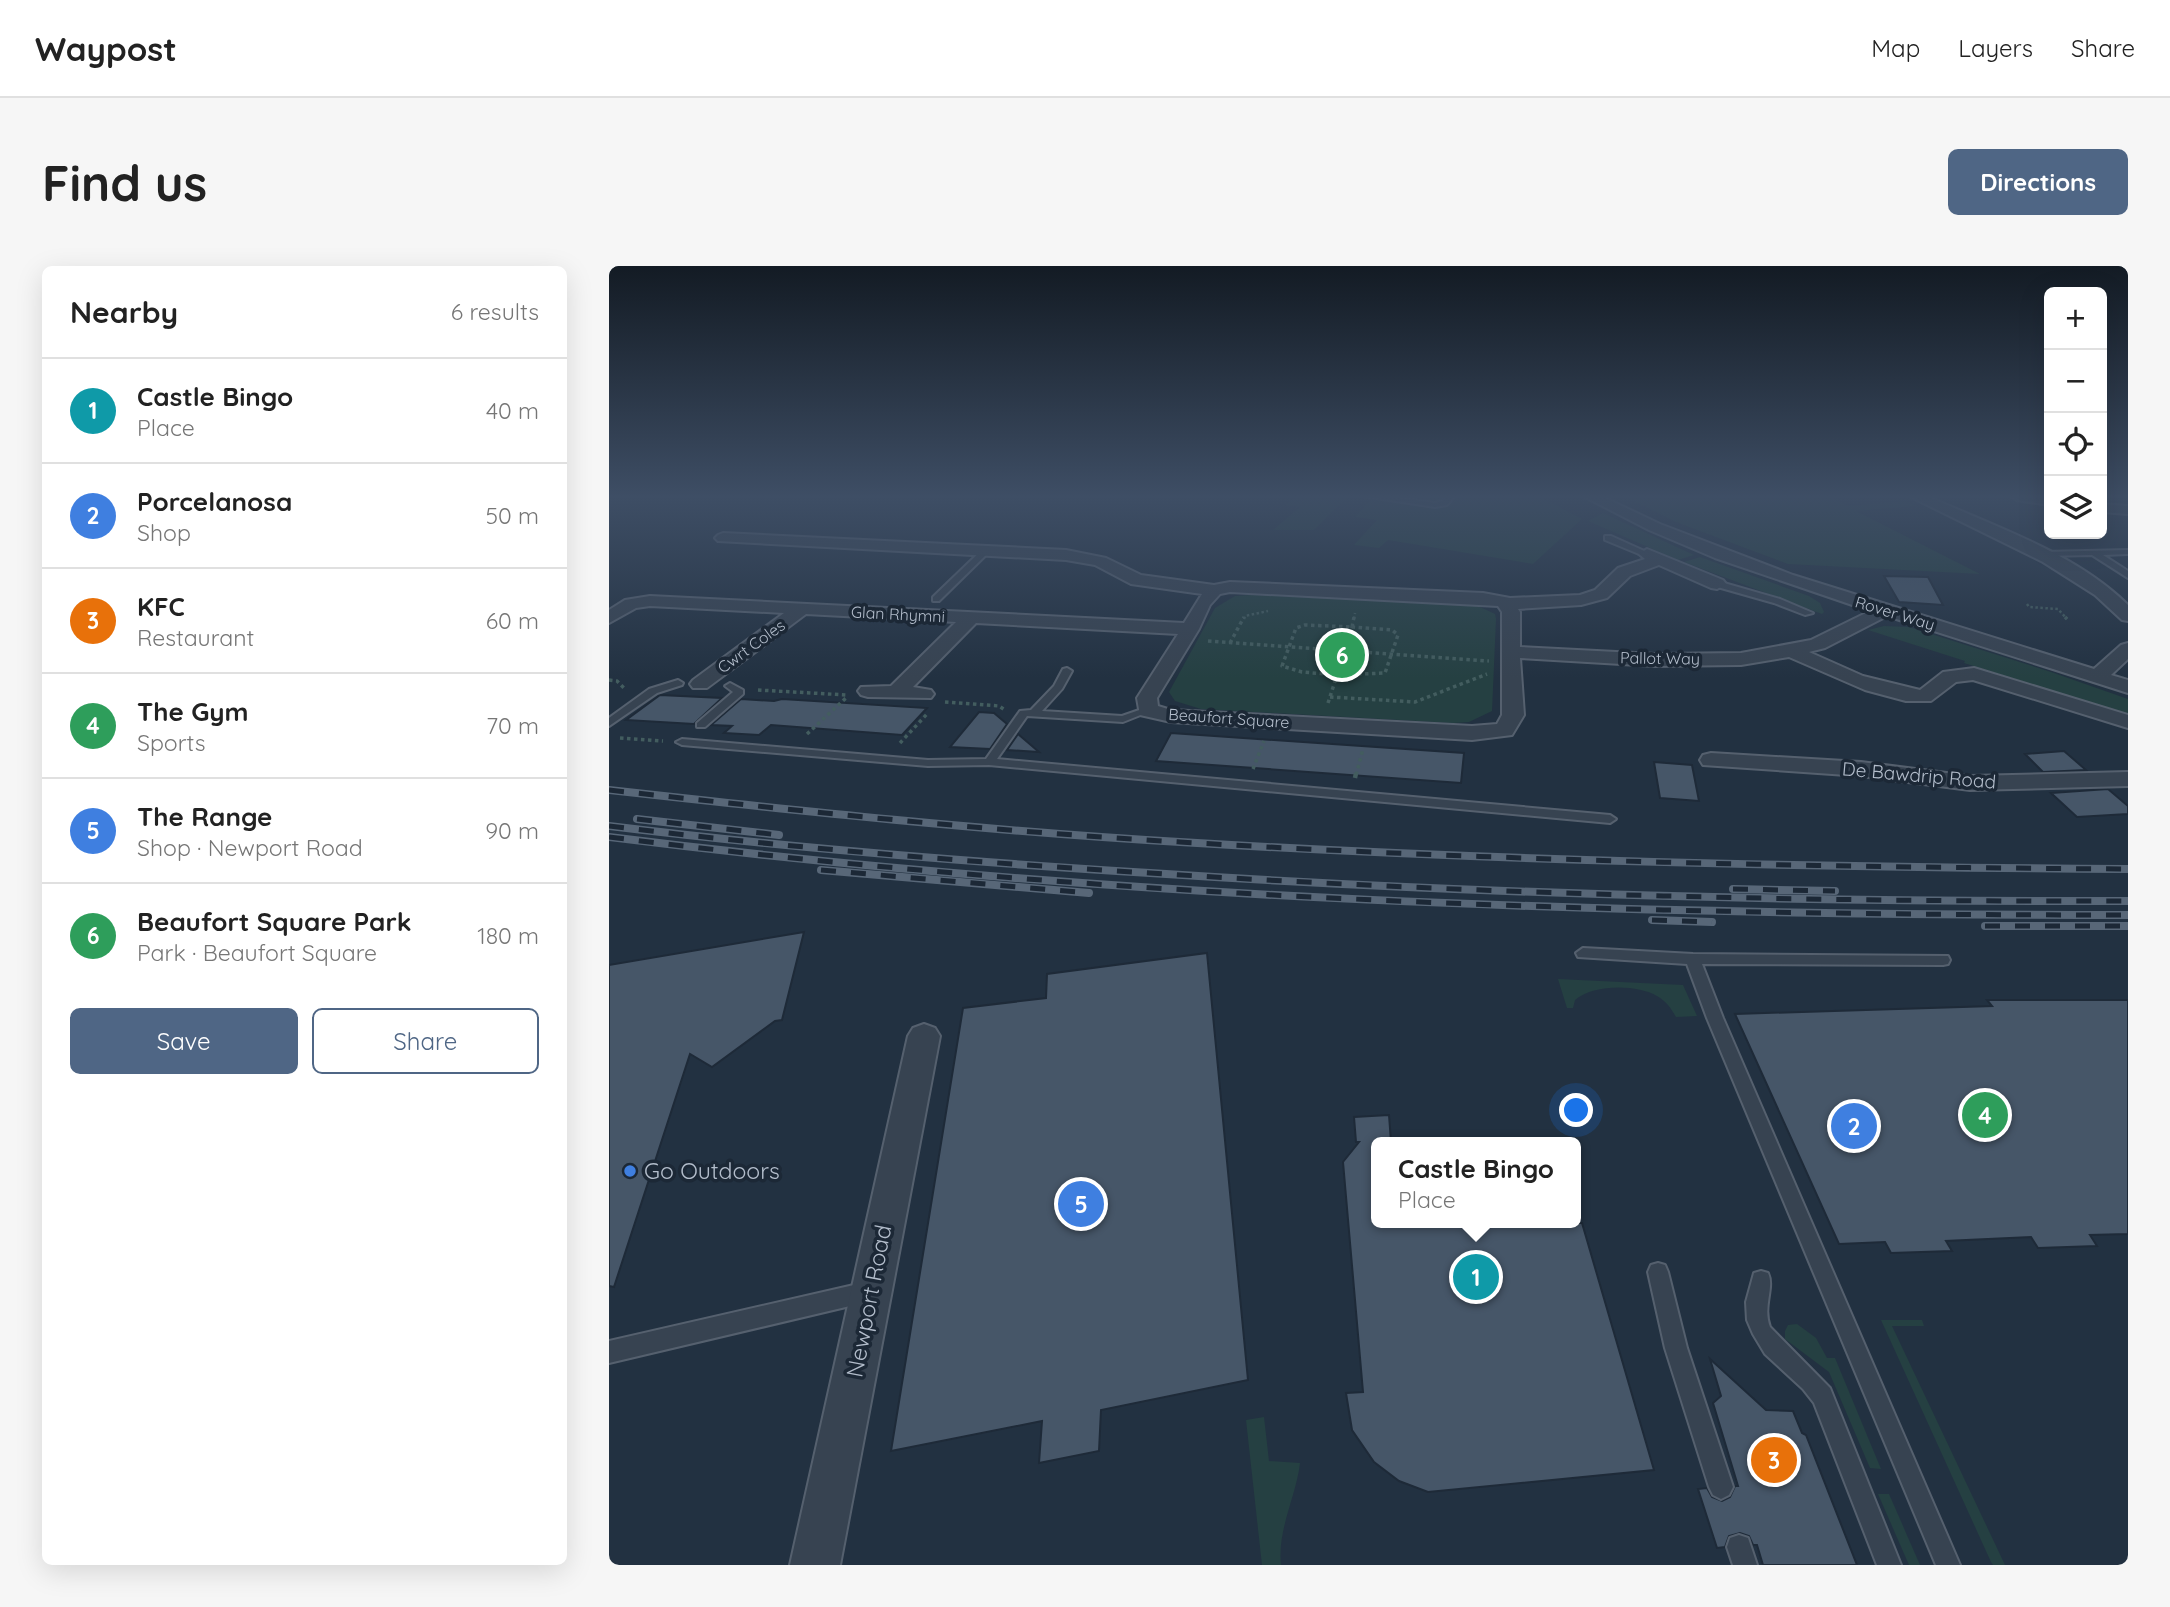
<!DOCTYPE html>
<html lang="en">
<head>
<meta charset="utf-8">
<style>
	:root { --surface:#fff; --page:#f6f6f6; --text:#222; --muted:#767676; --line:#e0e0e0; --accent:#4f6685 }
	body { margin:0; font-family:Quicksand,sans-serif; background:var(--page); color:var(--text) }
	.controls { position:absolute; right:21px; top:21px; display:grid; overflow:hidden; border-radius:10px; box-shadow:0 7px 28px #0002 }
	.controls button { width:63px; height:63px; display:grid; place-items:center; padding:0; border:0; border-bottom:2px solid var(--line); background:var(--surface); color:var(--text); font:35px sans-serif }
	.you { position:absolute; left:968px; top:845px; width:24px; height:24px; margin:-18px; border:5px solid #fff; border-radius:50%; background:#1a73e8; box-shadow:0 0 0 10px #1a73e833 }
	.badge { display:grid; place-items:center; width:46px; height:46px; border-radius:50%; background:var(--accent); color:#fff; font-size:23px; font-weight:700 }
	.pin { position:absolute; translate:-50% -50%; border:4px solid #fff; box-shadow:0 2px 7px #0006 }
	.popup { position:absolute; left:762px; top:871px; width:210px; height:91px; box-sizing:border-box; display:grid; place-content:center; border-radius:10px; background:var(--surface); filter:drop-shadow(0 2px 5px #0005); font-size:23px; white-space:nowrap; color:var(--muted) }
	.popup b { font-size:26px; color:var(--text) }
	.popup::after { content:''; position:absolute; left:50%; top:100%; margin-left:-14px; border:14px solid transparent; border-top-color:var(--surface) }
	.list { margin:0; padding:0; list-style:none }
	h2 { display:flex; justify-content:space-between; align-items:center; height:91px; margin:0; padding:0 28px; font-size:30px }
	h2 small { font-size:23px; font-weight:400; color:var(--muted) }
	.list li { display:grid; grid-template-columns:46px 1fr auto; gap:21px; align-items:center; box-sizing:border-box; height:105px; padding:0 28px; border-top:2px solid var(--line) }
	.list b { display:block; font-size:26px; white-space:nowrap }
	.list p { margin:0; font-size:23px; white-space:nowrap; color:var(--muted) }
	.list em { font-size:23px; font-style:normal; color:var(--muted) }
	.actions { display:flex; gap:14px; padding:21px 28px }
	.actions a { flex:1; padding:16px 0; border:2px solid var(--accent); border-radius:10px; text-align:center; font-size:24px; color:var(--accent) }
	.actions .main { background:var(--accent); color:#fff }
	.icon { flex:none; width:38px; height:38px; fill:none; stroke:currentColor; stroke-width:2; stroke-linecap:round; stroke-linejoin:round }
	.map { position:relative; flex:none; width:1519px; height:1299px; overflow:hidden; border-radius:10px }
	header { display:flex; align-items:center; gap:42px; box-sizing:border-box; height:98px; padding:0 35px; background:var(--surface); border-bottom:2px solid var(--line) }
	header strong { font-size:33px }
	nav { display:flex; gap:38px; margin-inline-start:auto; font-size:24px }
	.intro { display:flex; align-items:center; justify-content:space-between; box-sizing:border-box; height:168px; padding:0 42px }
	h1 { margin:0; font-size:49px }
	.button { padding:18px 32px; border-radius:10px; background:var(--accent); color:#fff; font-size:24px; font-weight:700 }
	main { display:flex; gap:42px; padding:0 42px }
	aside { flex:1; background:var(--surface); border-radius:10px; box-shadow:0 7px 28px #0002 }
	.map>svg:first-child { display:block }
	.green { fill:#254042 }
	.building { fill:#465668; stroke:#1e2a38; stroke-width:2 }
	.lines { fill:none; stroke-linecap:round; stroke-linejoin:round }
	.lane-casing { stroke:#55606e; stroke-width:4 }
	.street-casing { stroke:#55606e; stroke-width:4 }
	.path-far2 { stroke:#435d5f; stroke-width:2.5; stroke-dasharray:2.5 2.5; stroke-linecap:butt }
	.path-far1 { stroke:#435d5f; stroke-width:3.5; stroke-dasharray:3.5 3.5; stroke-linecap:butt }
	.path { stroke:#435d5f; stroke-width:4.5; stroke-dasharray:5 5; stroke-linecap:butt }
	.lane { fill:#374351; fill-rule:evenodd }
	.street { fill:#374351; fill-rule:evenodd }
	.rail-casing { stroke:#586778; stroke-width:8 }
	.rail { stroke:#1c2836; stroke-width:5; stroke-dasharray:15; stroke-linecap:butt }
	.shop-dot { fill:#3f7fe0; stroke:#1c2836; stroke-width:2.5 }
	.labels { text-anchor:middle; stroke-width:7; stroke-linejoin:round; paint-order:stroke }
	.far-street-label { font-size:16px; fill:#b3bdcb; stroke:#1c2836 }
	.street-label { font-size:19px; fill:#b3bdcb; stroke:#1c2836 }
	.near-poi-label { font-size:23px; fill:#b3bdcb; stroke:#1c2836; text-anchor:start }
	.near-street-label { font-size:23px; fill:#b3bdcb; stroke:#1c2836 }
</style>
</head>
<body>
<header>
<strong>Waypost</strong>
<nav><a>Map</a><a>Layers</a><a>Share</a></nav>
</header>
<div class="intro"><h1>Find us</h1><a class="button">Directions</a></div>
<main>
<aside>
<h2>Nearby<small>6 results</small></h2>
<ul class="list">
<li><span class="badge" style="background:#0f9aa8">1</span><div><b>Castle Bingo</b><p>Place</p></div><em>40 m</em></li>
<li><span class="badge" style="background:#3f7fe0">2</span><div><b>Porcelanosa</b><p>Shop</p></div><em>50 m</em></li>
<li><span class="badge" style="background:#e8710a">3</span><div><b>KFC</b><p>Restaurant</p></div><em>60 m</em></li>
<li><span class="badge" style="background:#2e9e5b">4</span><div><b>The Gym</b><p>Sports</p></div><em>70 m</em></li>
<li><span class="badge" style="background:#3f7fe0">5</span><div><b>The Range</b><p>Shop · Newport Road</p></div><em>90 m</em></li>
<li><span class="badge" style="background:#2e9e5b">6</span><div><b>Beaufort Square Park</b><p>Park · Beaufort Square</p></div><em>180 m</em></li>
</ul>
<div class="actions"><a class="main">Save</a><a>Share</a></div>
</aside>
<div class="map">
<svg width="1519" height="1299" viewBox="0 0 1519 1299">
	<rect width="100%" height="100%" fill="#223141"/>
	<!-- green -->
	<g class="green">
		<path d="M688 230H739L705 264H664L691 241 676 239Z"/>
		<path d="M755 230H930L973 253 924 298 779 274 770 282 745 279 768 254 746 251 763 232Z"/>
		<path d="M1015 230H1221L1239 240 1297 235 1307 240 1247 245 1371 308 1179 298 1067 256Z"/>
		<path d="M994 247 1085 289 1069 294 979 255Z"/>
		<path d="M1091 291 1200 330 1211 337 1215 346 1213 348 1075 296Z"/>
		<path d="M642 329 859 338 869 340 886 348 887 353 883 445 860 456 844 457 592 443 566 435 560 426 606 342 626 330Z"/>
		<path d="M1275 360 1300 361 1442 406 1519 433V449L1355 397 1356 395 1259 364Z"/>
		<path d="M949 713 1074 719 1088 750 1067 751C1062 742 1057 735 1048 730 1028 718 984 718 966 734L964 742H958Z"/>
		<path d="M1272 1054H1313L1315 1060H1283L1396 1299H1384L1382 1296Z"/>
		<path d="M1188 1058 1207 1072 1218 1092H1226L1272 1203 1261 1202 1220 1106 1176 1073V1065L1179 1059Z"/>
		<path d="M655 1151 660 1195 691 1197C687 1231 668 1264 672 1299H653L637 1154Z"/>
		<path d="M1269 1228H1280L1311 1299H1300Z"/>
	</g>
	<!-- building -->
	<g class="building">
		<path d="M1275 310 1319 311 1334 339 1290 336Z"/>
		<path d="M51 429 113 432 85 458 17 454Z"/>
		<path d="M132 433 165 435 173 433 318 442 293 469 162 459 150 469 115 467 123 460 102 459Z"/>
		<path d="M370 446 385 447 398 458 381 483 341 481Z"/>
		<path d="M562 467 855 487 852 517 547 495Z"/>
		<path d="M409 468 430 486 398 484Z"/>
		<path d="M1455 485 1477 504 1434 506 1416 488Z"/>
		<path d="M1045 496 1083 499 1090 535 1051 532Z"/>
		<path d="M1499 523 1519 540V548L1468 551 1442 527Z"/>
		<path d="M195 666 173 754 166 755 103 801 81 788 5 1021 0 1020V699Z"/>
		<path d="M598 687 639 1114 492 1144 490 1185 430 1197 433 1155 282 1185 354 742 437 732 438 708Z"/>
		<path d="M1378 734H1519V968L1481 969 1488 980 1429 982 1422 971 1337 975 1343 985 1282 987 1276 976 1230 978 1126 748 1383 740Z"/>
		<path d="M780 849 782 876H767V957H973L1045 1204 819 1226 790 1215 765 1196 743 1164 737 1127 754 1126 734 896 750 876H747L745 851Z"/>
		<path d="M1101 1093 1157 1144 1184 1145 1193 1167 1197 1169 1248 1299H1154L1148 1279H1144L1140 1270 1131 1267 1120 1270 1116 1281 1108 1282 1089 1223 1098 1222 1103 1231 1113 1235 1121 1231 1126 1220H1129L1104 1137 1112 1130Z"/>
	</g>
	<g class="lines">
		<defs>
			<g id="lane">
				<path d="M754 230H774L826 237 833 235 838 230H846L838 239 826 241Z"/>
				<path d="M996 270H1002L1042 288 1035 290 996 274Z"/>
				<path d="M374 283 381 285 330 335H324V331Z"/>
				<path d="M1519 284V288L1494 289 1519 305V312L1483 289 1434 290 1430 288 1434 286Z"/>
				<path d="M1108 315 1171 333 1204 347 1196 349 1165 337 1105 320V316Z"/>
				<path d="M458 402 463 405 453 423 433 445 513 450 539 441 544 444 514 456 418 450 388 493 1001 549 1007 553 1001 557 380 499 319 500 73 479 67 476 73 473 319 494 377 493 411 445 422 444 445 420 454 403Z"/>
				<path d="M69 414 74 417 73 419 48 427 0 460V452L40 423Z"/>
				<path d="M121 417 134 424V428L96 461H88V457L124 426 116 420Z"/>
				<path d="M974 682 1084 688 1339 690 1341 694 1339 698 1334 699 1093 698 1114 752 1351 1299H1327L1098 752 1078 698 969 691 967 687Z"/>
				<path d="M1049 997 1056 999 1059 1006 1078 1082 1124 1221 1120 1229 1112 1233 1104 1229 1100 1221 1056 1082 1039 1006 1042 999Z"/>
				<path d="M1152 1005 1159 1007C1166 1022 1153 1040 1161 1061L1221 1122 1292 1299H1268L1205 1137 1194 1123 1156 1088 1144 1068 1138 1054 1137 1036 1145 1007Z"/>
				<path d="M258 1016 265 1019 268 1026 265 1033 258 1036 0 1097V1075Z"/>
				<path d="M1130 1269 1139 1272 1148 1299H1124L1118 1281 1121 1272Z"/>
			</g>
			<g id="street">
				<path d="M974 230H992L1051 258 1184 309 1485 403 1512 379 1519 377V393L1502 409 1519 414V427L1278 350 1216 382 1200 386 1254 410 1311 424 1334 406 1365 402 1519 449V462L1364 414 1347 416 1322 435H1297L1256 424 1180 391 1132 399 1046 400 911 392 915 449 903 469 863 474 562 456 531 449 528 432 569 368 367 357 304 421 322 424 325 428 322 432 259 431 252 429 249 425 252 421 282 420 347 356 197 348 98 422H84L81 418 84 414 175 347 41 340 27 342 0 357V344L16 334 41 330 575 357 593 328 522 318 486 299 457 294 109 275 106 272 109 269 114 267 457 284 497 292 532 309 605 319 621 316 874 327 901 332 971 329 986 324 1009 302 1036 293 1030 288 1038 283 1114 314 1117 318 1108 323 1102 322 1050 299 1021 310 998 332 972 339 909 343 911 346V381L1046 388 1132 387 1202 374 1261 345 1106 292 1040 264ZM621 326 889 340 893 346V449L888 458 863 460 562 444 549 440 548 432 590 363 601 339 611 328Z"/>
				<path d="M1300 230H1318C1386 261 1465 286 1519 339V355L1513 354 1486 329 1434 296Z"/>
				<path d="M1401 230 1440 231V239L1408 234Z"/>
				<path d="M1493 238 1519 240V248L1493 246Z"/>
				<path d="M1102 487 1252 496 1361 510 1519 506V520L1361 524 1252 510 1094 499 1091 494 1094 489Z"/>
				<path d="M315 758 326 762 331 770 231 1299H181L299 770 304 762Z"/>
			</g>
		</defs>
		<!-- lane casing -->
		<use href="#lane" class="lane-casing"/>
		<!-- street casing -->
		<use href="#street" class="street-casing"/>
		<!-- path-far2 -->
		<g class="path-far2">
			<path d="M1418 338 1420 341 1449 343 1458 353"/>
			<path d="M635 353 636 350 659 345"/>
			<path d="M745 353 746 347"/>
		</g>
		<!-- path-far1 -->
		<g class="path-far1">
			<path d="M1456 351 1458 353"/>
			<path d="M743 361 745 351"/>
			<path d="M599 375 880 395"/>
			<path d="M621 377 635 351"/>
			<path d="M728 409 776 407 789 369 783 364 743 361"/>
			<path d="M728 409 693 406 673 400 687 362 696 359 743 361"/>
			<path d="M728 409 743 361"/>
			<path d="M0 414 8 415 16 423"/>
			<path d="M149 424 238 429"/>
			<path d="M721 431 806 436 878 408"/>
			<path d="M336 436 390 440 396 444"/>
			<path d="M719 437 728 409"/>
			<path d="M198 468 238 431"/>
			<path d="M11 472 54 475"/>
			<path d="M291 477 318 448"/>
			<path d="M644 503 655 475"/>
			<path d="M747 509 754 483"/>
		</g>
		<!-- path -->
		<path class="path" d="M746 512 747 507"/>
		<!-- lane -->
		<use href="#lane" class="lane"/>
		<!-- street -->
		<use href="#street" class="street"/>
		<defs>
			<g id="rail">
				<path d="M0 524C190 545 380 565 571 576 887 595 1203 601 1519 603"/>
				<path d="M28 553 170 569"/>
				<path d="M0 560C180 582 360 596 541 607 867 628 1193 636 1519 635"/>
				<path d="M0 571C503 634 1012 649 1519 649"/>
				<path d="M212 604 480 627"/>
				<path d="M1124 623 1226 625"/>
				<path d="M1043 654 1103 656"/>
				<path d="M1376 660H1519"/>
			</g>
		</defs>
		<!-- rail casing -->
		<use href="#rail" class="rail-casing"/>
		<!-- rail -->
		<use href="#rail" class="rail"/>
	</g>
	<!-- sky -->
	<linearGradient id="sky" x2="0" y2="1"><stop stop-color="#131b24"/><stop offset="0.56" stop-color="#3e4e65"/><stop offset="1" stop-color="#3e4e65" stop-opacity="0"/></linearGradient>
	<rect width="1519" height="412" fill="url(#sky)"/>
	<!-- markers -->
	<circle class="shop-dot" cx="21" cy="905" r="7"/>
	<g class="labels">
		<!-- far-street labels -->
		<g class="far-street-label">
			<text transform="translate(1286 347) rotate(17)" y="6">Rover Way</text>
			<text transform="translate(289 348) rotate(3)" y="6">Glan Rhymni</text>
			<text transform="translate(142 380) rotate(-36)" y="6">Cwrt Coles</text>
			<text transform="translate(1051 392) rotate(1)" y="6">Pallot Way</text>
			<text transform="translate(620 452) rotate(4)" y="6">Beaufort Square</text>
		</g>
		<!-- street labels -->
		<g class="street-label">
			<text transform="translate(1310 509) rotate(5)" y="7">De Bawdrip Road</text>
		</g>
		<!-- near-poi labels -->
		<g class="near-poi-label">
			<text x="35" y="913">Go Outdoors</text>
		</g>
		<!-- near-street labels -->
		<g class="near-street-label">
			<text transform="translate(260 1035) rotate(-79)" y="8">Newport Road</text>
		</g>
	</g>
</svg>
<div class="controls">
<button>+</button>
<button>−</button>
<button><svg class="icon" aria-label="locate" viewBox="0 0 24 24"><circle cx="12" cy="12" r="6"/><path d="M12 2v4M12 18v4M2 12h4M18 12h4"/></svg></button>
<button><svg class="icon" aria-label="layers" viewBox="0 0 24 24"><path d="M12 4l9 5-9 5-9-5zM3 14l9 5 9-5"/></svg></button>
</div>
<div class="you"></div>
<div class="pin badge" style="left:867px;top:1011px;background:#0f9aa8">1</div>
<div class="popup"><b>Castle Bingo</b>Place</div>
<div class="pin badge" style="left:1245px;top:860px;background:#3f7fe0">2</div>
<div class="pin badge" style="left:1165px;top:1194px;background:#e8710a">3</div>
<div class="pin badge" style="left:1376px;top:849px;background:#2e9e5b">4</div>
<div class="pin badge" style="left:472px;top:938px;background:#3f7fe0">5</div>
<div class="pin badge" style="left:733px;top:389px;background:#2e9e5b">6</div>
</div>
</main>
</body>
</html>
